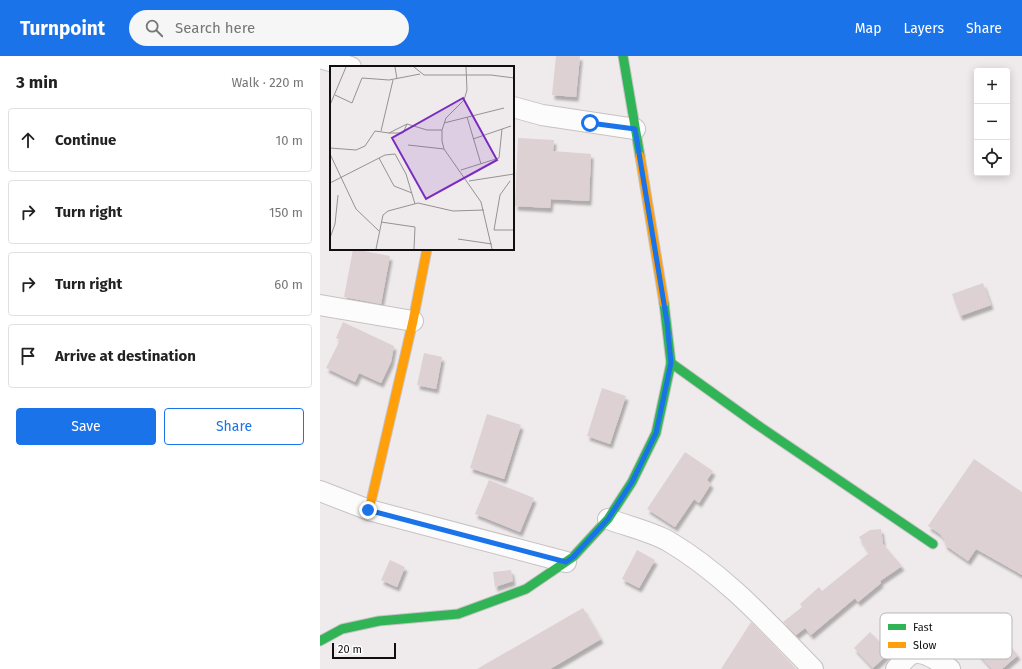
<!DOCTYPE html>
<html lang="en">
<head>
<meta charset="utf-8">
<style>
	:root { --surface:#fff; --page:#f6f6f6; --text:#222; --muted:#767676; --line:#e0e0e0; --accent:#1a73e8 }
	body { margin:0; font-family:"Fira Sans",sans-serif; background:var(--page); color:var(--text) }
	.controls { position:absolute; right:12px; top:12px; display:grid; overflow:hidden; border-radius:4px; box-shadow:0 2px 10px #0003 }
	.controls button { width:36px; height:36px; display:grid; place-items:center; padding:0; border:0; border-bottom:1px solid var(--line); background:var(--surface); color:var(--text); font:20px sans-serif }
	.scale { position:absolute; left:12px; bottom:10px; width:64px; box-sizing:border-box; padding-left:4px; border:2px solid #110e0f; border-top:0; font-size:11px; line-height:14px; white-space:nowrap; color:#110e0f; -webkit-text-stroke:3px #fff; paint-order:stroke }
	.stop { position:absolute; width:12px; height:12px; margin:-9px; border:3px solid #1a73e8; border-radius:50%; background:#fff }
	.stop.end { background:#1a73e8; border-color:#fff; box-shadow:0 1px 4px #0008 }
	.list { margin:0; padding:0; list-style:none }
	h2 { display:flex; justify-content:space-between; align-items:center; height:52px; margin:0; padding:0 16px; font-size:17px }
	h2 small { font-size:13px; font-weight:400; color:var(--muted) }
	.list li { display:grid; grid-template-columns:26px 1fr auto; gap:12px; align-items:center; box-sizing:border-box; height:64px; margin:0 8px 8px; padding:0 8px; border:1px solid var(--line); border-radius:4px }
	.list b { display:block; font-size:15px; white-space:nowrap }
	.list em { font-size:13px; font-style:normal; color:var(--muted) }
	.actions { display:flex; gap:8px; padding:12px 16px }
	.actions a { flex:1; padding:9px 0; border:1px solid var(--accent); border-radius:4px; text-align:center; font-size:14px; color:var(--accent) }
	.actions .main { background:var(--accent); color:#fff }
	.icon { flex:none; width:22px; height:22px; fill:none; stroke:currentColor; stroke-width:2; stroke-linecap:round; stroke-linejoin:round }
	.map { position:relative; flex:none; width:702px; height:613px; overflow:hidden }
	header { display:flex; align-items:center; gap:24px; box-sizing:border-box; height:56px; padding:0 20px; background:var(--accent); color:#fff }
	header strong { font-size:19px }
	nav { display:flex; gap:22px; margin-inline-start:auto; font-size:14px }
	.search { width:280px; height:36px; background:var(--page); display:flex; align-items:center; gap:10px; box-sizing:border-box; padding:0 14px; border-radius:22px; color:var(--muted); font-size:15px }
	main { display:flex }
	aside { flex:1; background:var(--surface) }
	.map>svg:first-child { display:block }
	.building { fill:#ddd1d4; filter:url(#shadow) }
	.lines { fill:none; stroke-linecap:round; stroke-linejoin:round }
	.street-casing { stroke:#c7c3c4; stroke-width:22 }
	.fast-casing { stroke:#c7c3c4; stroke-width:11 }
	.slow-casing { stroke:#c7c3c4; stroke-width:11 }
	.street { stroke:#fdfcfc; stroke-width:20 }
	.fast { stroke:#30b455; stroke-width:9 }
	.slow { stroke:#ff9f0a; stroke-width:9 }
	.route { stroke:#1a73e8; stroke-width:5 }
	.inset-road { fill:none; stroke:#969293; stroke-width:1 }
	.view { fill:#7b2cbf; fill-opacity:0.15; stroke:#7b2cbf; stroke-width:2 }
	.inset-edge { fill:none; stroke:#110e0f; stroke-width:2 }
	.key { fill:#fff; stroke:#b8b7b7; stroke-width:1 }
	.key-label { font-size:11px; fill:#110e0f }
</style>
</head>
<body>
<header>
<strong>Turnpoint</strong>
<div class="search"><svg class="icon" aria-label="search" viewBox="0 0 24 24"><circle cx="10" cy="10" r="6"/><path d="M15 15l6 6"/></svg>Search here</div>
<nav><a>Map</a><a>Layers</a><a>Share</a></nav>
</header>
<main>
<aside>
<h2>3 min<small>Walk · 220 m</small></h2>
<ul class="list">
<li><svg class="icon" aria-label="ahead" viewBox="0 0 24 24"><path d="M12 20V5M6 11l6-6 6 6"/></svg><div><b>Continue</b></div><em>10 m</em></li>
<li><svg class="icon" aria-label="right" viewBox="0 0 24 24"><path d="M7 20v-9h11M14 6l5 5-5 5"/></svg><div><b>Turn right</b></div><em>150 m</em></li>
<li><svg class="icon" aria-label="right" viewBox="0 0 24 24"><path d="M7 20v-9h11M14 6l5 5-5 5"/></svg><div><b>Turn right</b></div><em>60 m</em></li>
<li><svg class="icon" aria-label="arrive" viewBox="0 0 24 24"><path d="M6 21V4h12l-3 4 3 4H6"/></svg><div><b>Arrive at destination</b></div></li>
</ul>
<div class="actions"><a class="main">Save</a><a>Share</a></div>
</aside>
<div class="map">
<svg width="702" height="613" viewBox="0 0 702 613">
	<defs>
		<filter id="shadow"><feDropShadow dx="2.5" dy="4.5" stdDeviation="1" flood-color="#0004"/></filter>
	</defs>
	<rect width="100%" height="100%" fill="#efeaeb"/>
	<!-- building -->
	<g class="building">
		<path d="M236 0H260L256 41 232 39Z"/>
		<path d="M198 82 234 84 233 95 271 98 269 145 231 143 230 152 195 150Z"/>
		<path d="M33 193 70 200 61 248 24 241Z"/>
		<path d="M663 227 671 249 640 260 632 238Z"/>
		<path d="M23 266 74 290 71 306 61 327 39 317 35 326 6 312 20 284 16 282Z"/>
		<path d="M104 297 122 301 116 333 97 329Z"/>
		<path d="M282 332 306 340 290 388 267 380Z"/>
		<path d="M167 358 201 369 184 423 150 412Z"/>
		<path d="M365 396 393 415 387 424 391 428 379 447 374 443 355 471 327 453Z"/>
		<path d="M654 403 702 436V519L656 493 648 505 625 489 624 483 620 478 608 470Z"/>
		<path d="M169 424 214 442 200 476 155 458Z"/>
		<path d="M561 473 563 488 582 510 560 525 561 527 538 546 535 542 491 579 485 572 476 579 463 566 482 551 480 548 499 531 502 535 549 497 539 481 550 474Z"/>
		<path d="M317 494 335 504 319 532 302 523Z"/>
		<path d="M70 504 85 511 77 531 61 524Z"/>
		<path d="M191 514 193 525 175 531 173 516Z"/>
		<path d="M263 552 281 583 230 613H157Z"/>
		<path d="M667 564 698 599 682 613H672L645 583Z"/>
		<path d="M431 566 451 586 476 613H401Z"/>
		<path d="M550 576 570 596 553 612 534 592Z"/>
	</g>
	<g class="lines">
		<defs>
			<g id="street">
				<path d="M0 2 31 11"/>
				<path d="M193 51 222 59 315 73"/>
				<path d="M0 249 93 265"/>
				<path d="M0 435 49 454 246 506"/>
				<path d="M288 463C307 470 332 476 348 485 404 518 448 567 493 613"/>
				<path d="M576 613C580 609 587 600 592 598 605 593 620 607 630 613"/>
			</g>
			<g id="fast">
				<path d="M303 0 320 100"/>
				<path d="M351 307 436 368 613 488"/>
				<path d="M0 585 22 573 59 565 138 558 206 533 253 501 288 463 312 426 336 377 351 307 344 247"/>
			</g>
			<g id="slow">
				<path d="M320 100 344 247"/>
				<path d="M49 454 93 265 107 193"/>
			</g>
		</defs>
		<!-- street casing -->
		<use href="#street" class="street-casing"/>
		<!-- fast casing -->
		<use href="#fast" class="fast-casing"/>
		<!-- slow casing -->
		<use href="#slow" class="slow-casing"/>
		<!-- street -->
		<use href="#street" class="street"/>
		<!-- fast -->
		<use href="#fast" class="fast"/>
		<!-- slow -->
		<use href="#slow" class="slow"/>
	</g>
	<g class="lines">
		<!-- route -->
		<path class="route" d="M48 454 246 506 253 501 288 463 312 426 336 377 351 307 347 266 315 73 270 67"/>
	</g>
	<!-- overview -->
	<g transform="translate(10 10)">
		<rect width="184" height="184" fill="#efeaeb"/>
		<path class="inset-road" d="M65 1 67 13M84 1 94 9H161L184 12M136 1 137 24 134 34 116 52 112 64V75L114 83 151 136 162 183M5 29 22 37 32 12 59 14 90 8M0 39 16 1M137 51 151 98M114 57 174 42M51 65 63 14M59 67H73L77 58M143 73 181 60M78 79 114 83M0 82 26 84 35 80 45 65 59 67 77 58 97 64H112M0 88 26 143 49 165M49 92 64 120 82 127M131 104 169 92 172 63M139 115 184 108M0 117 55 89 65 88 76 108 85 138M51 156 85 161 84 183M164 164 170 129 180 115M164 164H184M0 172 5 158 8 129M128 173 162 178M46 183 53 149 58 145 88 137 123 145 154 144"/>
		<path class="view" d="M133 32 167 94 96 133 62 72Z"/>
		<rect width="184" height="184" class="inset-edge"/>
	</g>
	<!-- legend -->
	<rect x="560" y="557" width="132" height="46" rx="6" class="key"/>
	<rect x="568" y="568" width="18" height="6" fill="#30b455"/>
	<rect x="568" y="586" width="18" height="6" fill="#ff9f0a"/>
	<g class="key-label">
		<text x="593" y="575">Fast</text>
		<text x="593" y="593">Slow</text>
	</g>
</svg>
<div class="controls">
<button>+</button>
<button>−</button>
<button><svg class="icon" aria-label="locate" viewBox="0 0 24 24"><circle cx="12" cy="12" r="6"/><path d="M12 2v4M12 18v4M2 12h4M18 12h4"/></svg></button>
</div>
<div class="scale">20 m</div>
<div class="stop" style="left:270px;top:67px"></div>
<div class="stop end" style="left:48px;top:454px"></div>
</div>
</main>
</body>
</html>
